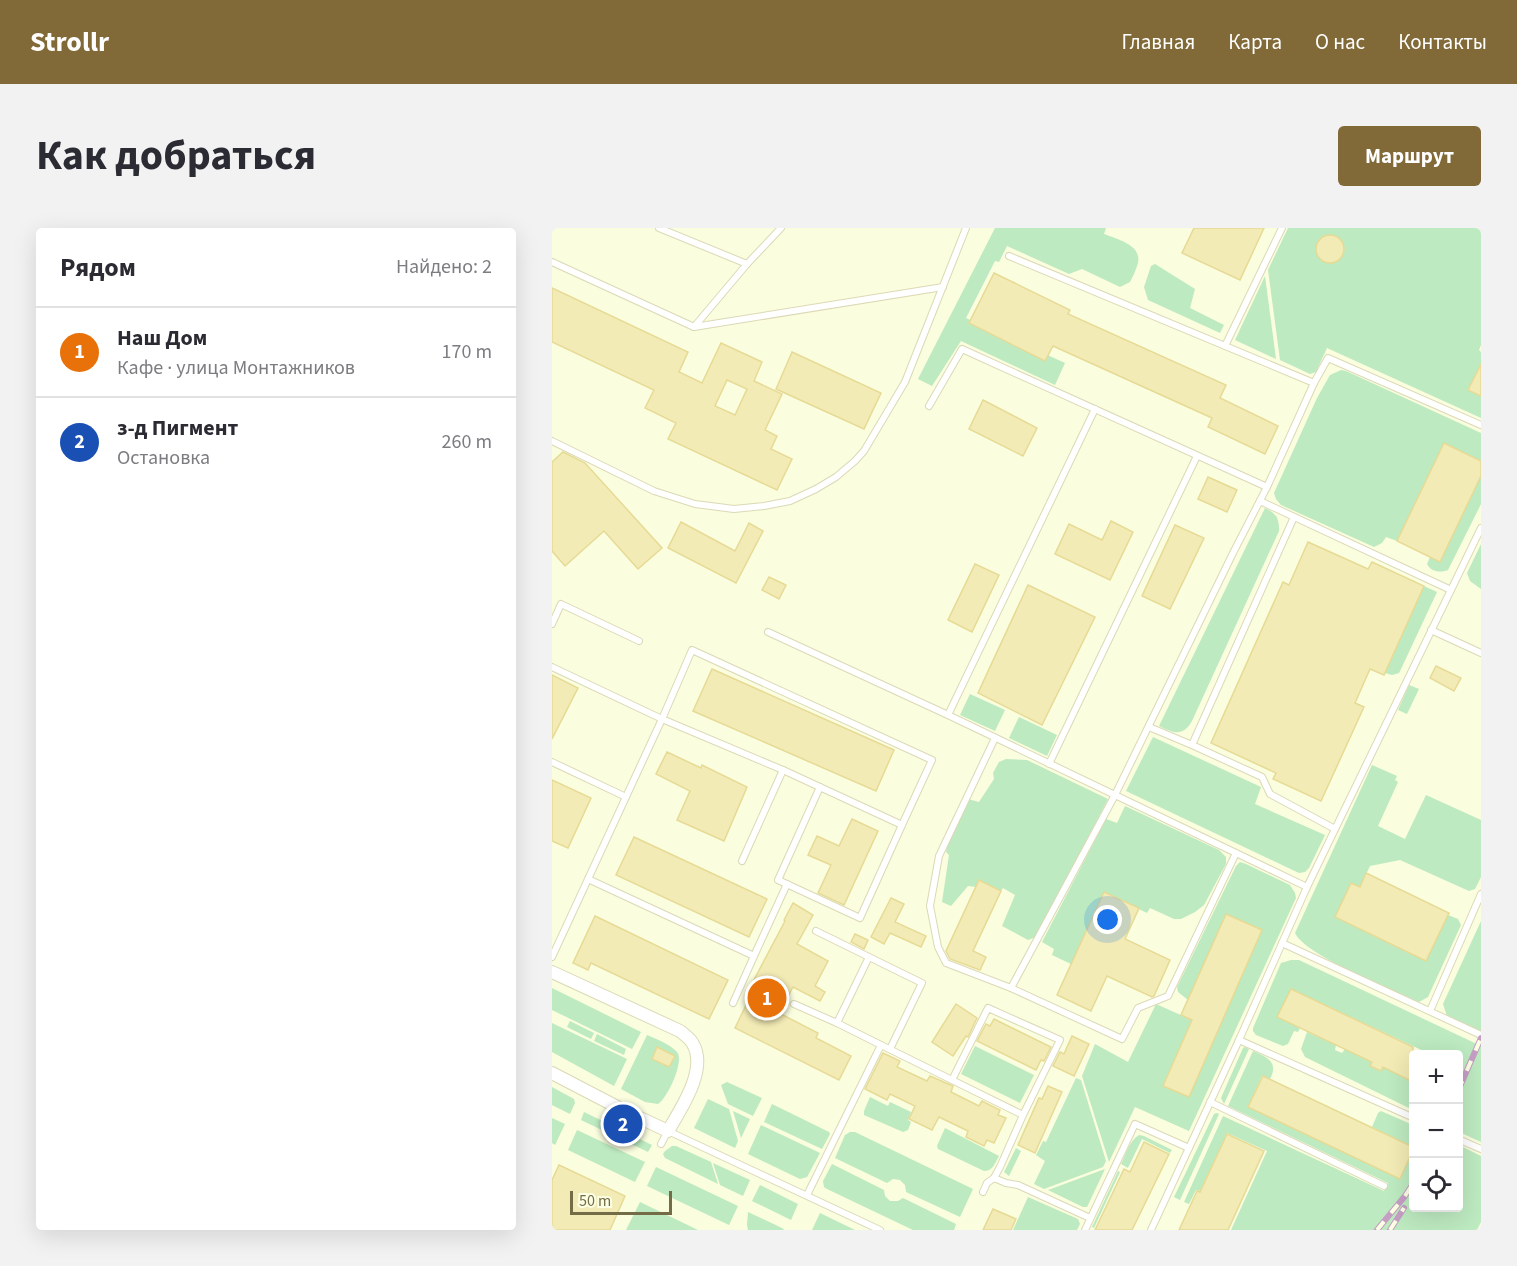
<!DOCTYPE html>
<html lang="ru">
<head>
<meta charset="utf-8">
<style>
	:root { --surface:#fff; --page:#f2f2f3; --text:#2b2b33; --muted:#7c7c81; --line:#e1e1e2; --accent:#816a38 }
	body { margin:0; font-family:"Source Sans 3",sans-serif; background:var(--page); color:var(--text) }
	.controls { position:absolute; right:18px; bottom:18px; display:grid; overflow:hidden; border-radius:6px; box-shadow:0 6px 24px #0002 }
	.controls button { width:54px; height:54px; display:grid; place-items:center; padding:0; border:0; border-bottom:2px solid var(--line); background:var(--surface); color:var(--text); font:30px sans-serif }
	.scale { position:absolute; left:18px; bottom:15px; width:102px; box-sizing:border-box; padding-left:6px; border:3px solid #736c46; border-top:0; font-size:16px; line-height:21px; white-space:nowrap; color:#736c46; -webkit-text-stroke:4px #fdffe5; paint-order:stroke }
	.you { position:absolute; left:556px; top:692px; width:21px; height:21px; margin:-15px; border:4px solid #fff; border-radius:50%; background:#1a73e8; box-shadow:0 0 0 9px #1a73e833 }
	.badge { display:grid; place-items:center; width:39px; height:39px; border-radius:50%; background:var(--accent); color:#fff; font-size:20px; font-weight:700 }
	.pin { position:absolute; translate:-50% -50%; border:3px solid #fff; box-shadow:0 2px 6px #0006 }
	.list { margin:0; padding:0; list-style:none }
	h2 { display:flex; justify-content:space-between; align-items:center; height:78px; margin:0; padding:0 24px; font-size:26px }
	h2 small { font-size:20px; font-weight:400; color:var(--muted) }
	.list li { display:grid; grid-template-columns:39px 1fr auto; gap:18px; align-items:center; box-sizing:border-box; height:90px; padding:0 24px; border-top:2px solid var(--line) }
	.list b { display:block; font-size:22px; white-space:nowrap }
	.list p { margin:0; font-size:20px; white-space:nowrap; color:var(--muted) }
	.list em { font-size:20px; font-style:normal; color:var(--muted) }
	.icon { flex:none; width:33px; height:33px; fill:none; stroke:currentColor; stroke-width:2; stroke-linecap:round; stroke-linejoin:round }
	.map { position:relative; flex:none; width:929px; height:1002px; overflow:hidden; border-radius:6px }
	header { display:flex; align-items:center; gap:36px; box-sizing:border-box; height:84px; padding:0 30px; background:var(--accent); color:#fff }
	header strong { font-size:28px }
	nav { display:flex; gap:33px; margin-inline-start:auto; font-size:21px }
	.intro { display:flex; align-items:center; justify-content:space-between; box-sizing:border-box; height:144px; padding:0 36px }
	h1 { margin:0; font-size:42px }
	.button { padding:15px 27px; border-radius:6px; background:var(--accent); color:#fff; font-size:21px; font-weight:700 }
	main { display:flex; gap:36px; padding:0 36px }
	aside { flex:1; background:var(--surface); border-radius:6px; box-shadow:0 6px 24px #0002 }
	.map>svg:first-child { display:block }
	.green { fill:#bdeac0; fill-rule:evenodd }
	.building { fill:#f3ebb5; stroke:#e6da95; stroke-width:1.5; fill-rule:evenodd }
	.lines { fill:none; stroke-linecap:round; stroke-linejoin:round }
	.service-casing { stroke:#dcd9b6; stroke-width:8 }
	.minor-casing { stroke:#dcd9b6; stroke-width:14 }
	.service { stroke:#fff; stroke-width:6 }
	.minor { stroke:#fff; stroke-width:12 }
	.rail-casing { stroke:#c59ec4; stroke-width:6 }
	.rail { stroke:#fdffe5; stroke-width:4; stroke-dasharray:11; stroke-linecap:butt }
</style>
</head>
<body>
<header>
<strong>Strollr</strong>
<nav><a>Главная</a><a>Карта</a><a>О нас</a><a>Контакты</a></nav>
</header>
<div class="intro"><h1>Как добраться</h1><a class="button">Маршрут</a></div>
<main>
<aside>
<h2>Рядом<small>Найдено: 2</small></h2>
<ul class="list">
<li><span class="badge" style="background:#e8710a">1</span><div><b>Наш Дом</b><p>Кафе · улица Монтажников</p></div><em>170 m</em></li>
<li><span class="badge" style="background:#1a4fb4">2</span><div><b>з-д Пигмент</b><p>Остановка</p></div><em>260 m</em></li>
</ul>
</aside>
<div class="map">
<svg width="929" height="1002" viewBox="0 0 929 1002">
	<rect width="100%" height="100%" fill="#fafdde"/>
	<!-- green -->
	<g class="green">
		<path d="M443 0H554L552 6C565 11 590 17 586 35 584 42 581 48 578 54L568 59 530 41 517 46 455 18 447 34 443 33 414 90 513 135 503 157 409 113 380 158 366 151Z"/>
		<path d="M736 0H929V117L927 122 929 124V146L917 162 929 168V190L775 120 764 144 758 146 728 132 716 42ZM773 8C802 3 791 45 771 33 760 26 764 14 773 8Z"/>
		<path d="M603 36 643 61 638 80 672 97 668 105 596 72 592 59 599 38Z"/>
		<path d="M713 48 724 131 683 112Z"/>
		<path d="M789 142 794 143 929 205V233L892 215 845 313 834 309 830 315 822 319 729 277 724 271 722 265 765 170 778 147Z"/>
		<path d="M929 248V276L896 342C888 345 879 344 875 336L878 329 888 333Z"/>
		<path d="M713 280C725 286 727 290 727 303L640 493C631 509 621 505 607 498Z"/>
		<path d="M929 316V361L918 353 915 345Z"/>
		<path d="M872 358 885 364 849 441 847 445 840 447 833 445Z"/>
		<path d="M857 457 867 461 855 486 846 482Z"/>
		<path d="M418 466 453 482 443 503 408 487Z"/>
		<path d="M467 489 505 507 495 528 457 510Z"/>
		<path d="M601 509 709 559 703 576 773 607 757 640 753 644 747 645 574 563Z"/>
		<path d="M454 531 475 532 556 571 484 709 476 712 450 698 463 667 451 660 449 663 427 652 424 659 416 658 399 678 390 674 397 627 394 624 396 615 416 571 427 574 442 551 441 545 447 534Z"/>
		<path d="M820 537 845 548 843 552 846 554 826 598 853 611 874 567 929 592V649L923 661 917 663 848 632 818 638 808 659 799 655 783 689 874 732 896 687 906 691 909 697 876 769 867 774C841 762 754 728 743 705Z"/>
		<path d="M573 578 667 622 674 629V636L652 677 643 684 629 691H622L598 680 595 685 552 664 519 736 500 727 502 721 490 714 554 591 565 595Z"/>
		<path d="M688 634 694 636 738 657 743 665 744 670 637 903 583 879 557 934 530 848 543 816 576 834 604 776 640 792 611 857 637 869 710 702 674 686 636 772 626 764 625 759 684 638Z"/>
		<path d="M929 693V803L895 788 891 776Z"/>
		<path d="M739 732H747L929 818V914L907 904 906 826H878L739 761 726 789 748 800 746 804 742 803 736 816 731 818 704 807 701 803V800L729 735Z"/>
		<path d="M0 760 89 804 80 821 0 782Z"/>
		<path d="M18 793 42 805 39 811 15 799Z"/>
		<path d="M0 795 75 831 62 858 0 824Z"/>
		<path d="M755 804 784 817 783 822 790 825 793 821 820 834 818 838 828 843 831 839 861 854V882L753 829 749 821Z"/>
		<path d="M45 806 74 821 72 827 42 813Z"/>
		<path d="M95 807C104 811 118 816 125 824 133 833 115 871 106 876L93 874 69 861ZM106 819 123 828 117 839 100 831Z"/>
		<path d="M423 818 482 847 468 875 409 846Z"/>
		<path d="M693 819 697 821 672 876 669 870 691 820Z"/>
		<path d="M701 823C715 829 727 834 718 851L710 848 696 879 848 950 861 922 862 980H906L907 917 929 928V994L925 1002H679L715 923 675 905 648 963 644 962 637 976 632 974 671 888 832 963 836 955 676 878Z"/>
		<path d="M524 850 529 852 554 933 551 939 492 961 482 956 493 933 484 927 491 913 494 914Z"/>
		<path d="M175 854 210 870 201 888 176 876 169 857Z"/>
		<path d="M0 859 22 871 23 875 18 886 0 877Z"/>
		<path d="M318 869 336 878 338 874 359 884 356 892 359 894 356 902 351 904 312 887V883Z"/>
		<path d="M156 871 177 881 186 913 183 920 142 900Z"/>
		<path d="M220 876 277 904 278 906 270 921 212 894Z"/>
		<path d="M181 883 198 891 189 910Z"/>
		<path d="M829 883 861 897V919L820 899 826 885Z"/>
		<path d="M32 884 100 917 96 924 29 892Z"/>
		<path d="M665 885 667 886 628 972 622 969 662 886Z"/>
		<path d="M0 890 13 896 3 917 0 915Z"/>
		<path d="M209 897 268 925 255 949 248 951 196 926Z"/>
		<path d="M393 900 447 928C443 935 441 943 432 943L386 921 385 918Z"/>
		<path d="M25 902 93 934 83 954 16 922Z"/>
		<path d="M298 904H303L421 961 408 989 354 964 353 957 348 952 341 951 335 955 283 930 293 907Z"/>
		<path d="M587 907 592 908 620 922 618 925 590 911 576 940 569 936C574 926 577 913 587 907Z"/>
		<path d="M120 918H124L159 934 166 956 113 930 111 926 113 923Z"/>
		<path d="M464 920 469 923 457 948 452 944Z"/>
		<path d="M161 935 198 952 191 968 168 957Z"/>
		<path d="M280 936 332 962 333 968 338 973H346L351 970 404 996 402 1002H361L275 961 272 959 271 953Z"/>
		<path d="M104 939 186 978 177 997 95 958Z"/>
		<path d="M553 941 535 979H531L496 962Z"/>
		<path d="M566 943 568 944 542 1000 540 999Z"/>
		<path d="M208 957 246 976 239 992 200 973Z"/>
		<path d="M476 969 526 991 528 996 525 1002H461Z"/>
		<path d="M88 974 146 1002H74Z"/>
		<path d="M196 984 232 1001 231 1002H196L195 997Z"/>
		<path d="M268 985 303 1002H260Z"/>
	</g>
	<!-- building -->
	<g class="building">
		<path d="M642 0H712L688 52 630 25Z"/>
		<circle cx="778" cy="21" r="14"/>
		<path d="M442 45 518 82 516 86 674 157 668 170 726 198 713 226 656 199 660 190 501 118 493 133 417 95Z"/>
		<path d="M0 60 136 124 127 144 150 155 169 115 210 134 202 153 230 166 213 202 225 208 219 221 240 231 225 262 116 211 124 195 93 180 102 162 0 114ZM175 152 195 161 183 187 163 178Z"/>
		<path d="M240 124 329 165 312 201 224 161Z"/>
		<path d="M929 136V168L916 162Z"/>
		<path d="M431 172 485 200 471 228 417 201Z"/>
		<path d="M892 215 929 233V248L888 334 845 313Z"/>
		<path d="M11 224 33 235 110 320 86 341 52 303 13 338 0 323V234Z"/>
		<path d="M656 249 685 262 675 284 646 271Z"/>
		<path d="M559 293 581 304 558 352 503 326 517 296 550 312Z"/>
		<path d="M129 294 183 323 197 295 211 303 184 355 116 320Z"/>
		<path d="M623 297 652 310 618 381 590 368Z"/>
		<path d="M756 314 816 341 820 334 872 358 832 447 818 441 803 475 812 479 769 573 721 551 724 545 659 515 731 354 737 357Z"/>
		<path d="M423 336 447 347 420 404 396 392Z"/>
		<path d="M217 349 234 357 227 371 210 362Z"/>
		<path d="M476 357 543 389 490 497 426 465Z"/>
		<path d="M884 438 909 450 902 463 878 450Z"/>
		<path d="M160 441 342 522 324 563 141 483Z"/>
		<path d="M0 447 26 460 0 511Z"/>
		<path d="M115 524 149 540 150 537 195 559 172 613 125 592 138 563 104 546Z"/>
		<path d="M0 552 39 570 16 620 0 613Z"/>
		<path d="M300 591 326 603 292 677 266 665 279 637 256 627 265 608 287 618Z"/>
		<path d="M82 609 215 671 197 709 64 647Z"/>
		<path d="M814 645 897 685 874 733 783 689 799 655 808 659Z"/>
		<path d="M427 652 449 663 421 723 434 729 428 742 398 731 394 723Z"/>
		<path d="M552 664 587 680 573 711 618 732 602 768 600 769 555 748 539 783 505 767Z"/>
		<path d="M339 670 352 676 343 694 374 708 369 719 338 705 332 716 319 709Z"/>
		<path d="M241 675 261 687 245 716 276 733 263 758 273 764 268 773 241 759 227 785 266 805 264 810 299 828 287 852 183 800 198 769 194 767 233 693 232 692Z"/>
		<path d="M674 686 710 702 637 869 611 858 640 792 629 787Z"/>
		<path d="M43 688 176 752 157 791 39 735 36 742 21 735Z"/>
		<path d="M303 706 316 712 312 721 299 714Z"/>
		<path d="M739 761 861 819V854L831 839 829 843 818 838 820 834 725 789Z"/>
		<path d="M404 776 425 790 416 809 414 808 401 828 380 814Z"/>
		<path d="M442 791 499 819 492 833 489 832 484 842 425 813 434 796 438 798Z"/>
		<path d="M520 808 537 816 522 848 501 838 508 824 512 826Z"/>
		<path d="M105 819 123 828 117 839 100 831Z"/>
		<path d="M331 825 348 833 345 839 375 853 378 848 401 858 399 864 427 878 430 873 448 882 446 887 454 890 442 915 435 912 432 918 414 909 416 903 387 889 380 902 357 891 363 878 338 866 335 872 313 861Z"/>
		<path d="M711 848 861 919V922L848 951 696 879Z"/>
		<path d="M496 858 510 864 483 925 466 917 487 870 490 871Z"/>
		<path d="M675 906 712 923 676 1002H627L645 963 648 964Z"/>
		<path d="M592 914 617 926 580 1002H543L572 941 578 944Z"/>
		<path d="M7 937 73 968 58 1002H0V952Z"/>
		<path d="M441 981 464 991 459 1002H431Z"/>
	</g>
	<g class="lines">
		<defs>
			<g id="service">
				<path d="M107 0 195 36 229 0"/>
				<path d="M457 28 762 155 715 259"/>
				<path d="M0 34 142 99 195 36"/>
				<path d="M142 99 391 59"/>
				<path d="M673 118 730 0"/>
				<path d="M762 155 776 130 929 197"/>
				<path d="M377 178 410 121 715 259 682 323 563 567 459 760 570 811 586 780 616 768 684 625"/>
				<path d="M0 213 102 263 143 276 182 281 212 278 238 273 264 261 284 249 303 233 312 223 353 154 414 0"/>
				<path d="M708 273 899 362"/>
				<path d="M0 396 9 376 87 413"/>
				<path d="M879 402 929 425"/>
				<path d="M216 404 396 487 755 659 687 812"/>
				<path d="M0 439 110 491 231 542 350 597 380 532 140 422 110 491 0 729"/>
				<path d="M396 487 543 181"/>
				<path d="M597 499 640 517 742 289"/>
				<path d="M443 510 387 628 378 678 386 719 394 735 459 760"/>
				<path d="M640 517 710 549 718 566 783 601"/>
				<path d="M0 534 74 569"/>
				<path d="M497 536 645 228"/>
				<path d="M268 559 226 652 308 690 350 597"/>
				<path d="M190 633 231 542"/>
				<path d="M36 651 202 728 235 656"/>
				<path d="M755 659 929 300"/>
				<path d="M264 703 370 755 338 821"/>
				<path d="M730 715 929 807"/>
				<path d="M181 775 202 728"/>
				<path d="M242 776 285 795"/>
				<path d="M878 783 929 666"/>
				<path d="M329 817 400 852 436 780 508 812 471 887 448 939 442 950 435 955 431 964"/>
				<path d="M400 852 471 887"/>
				<path d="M658 874 832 958"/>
				<path d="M906 911 929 921"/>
				<path d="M109 916 116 903 328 1002"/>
				<path d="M442 950 454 955 466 957 538 990"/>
				<path d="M255 967 329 817 285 795 317 729"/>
				<path d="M533 1002 583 896 637 920"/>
				<path d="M599 1002 687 812 862 890"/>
			</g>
			<path id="minor" d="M0 744 128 803C133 807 139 811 141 816 156 842 128 882 116 903L73 883 0 845"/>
		</defs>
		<!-- service casing -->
		<use href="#service" class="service-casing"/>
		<!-- minor casing -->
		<use href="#minor" class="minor-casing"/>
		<!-- service -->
		<use href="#service" class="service"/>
		<!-- minor -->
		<use href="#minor" class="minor"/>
		<defs>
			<g id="rail">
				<path d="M906 863 929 810"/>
				<path d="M825 1002 853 968 862 954"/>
				<path d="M838 1002 852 980"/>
			</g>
		</defs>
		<!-- rail casing -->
		<use href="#rail" class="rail-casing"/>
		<!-- rail -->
		<use href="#rail" class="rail"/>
	</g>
</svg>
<div class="controls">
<button>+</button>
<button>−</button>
<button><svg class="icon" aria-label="locate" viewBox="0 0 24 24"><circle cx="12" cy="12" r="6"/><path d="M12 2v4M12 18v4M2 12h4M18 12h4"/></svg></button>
</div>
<div class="scale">50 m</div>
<div class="you"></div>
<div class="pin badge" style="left:215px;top:770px;background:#e8710a">1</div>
<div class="pin badge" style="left:71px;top:896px;background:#1a4fb4">2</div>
</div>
</main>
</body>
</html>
